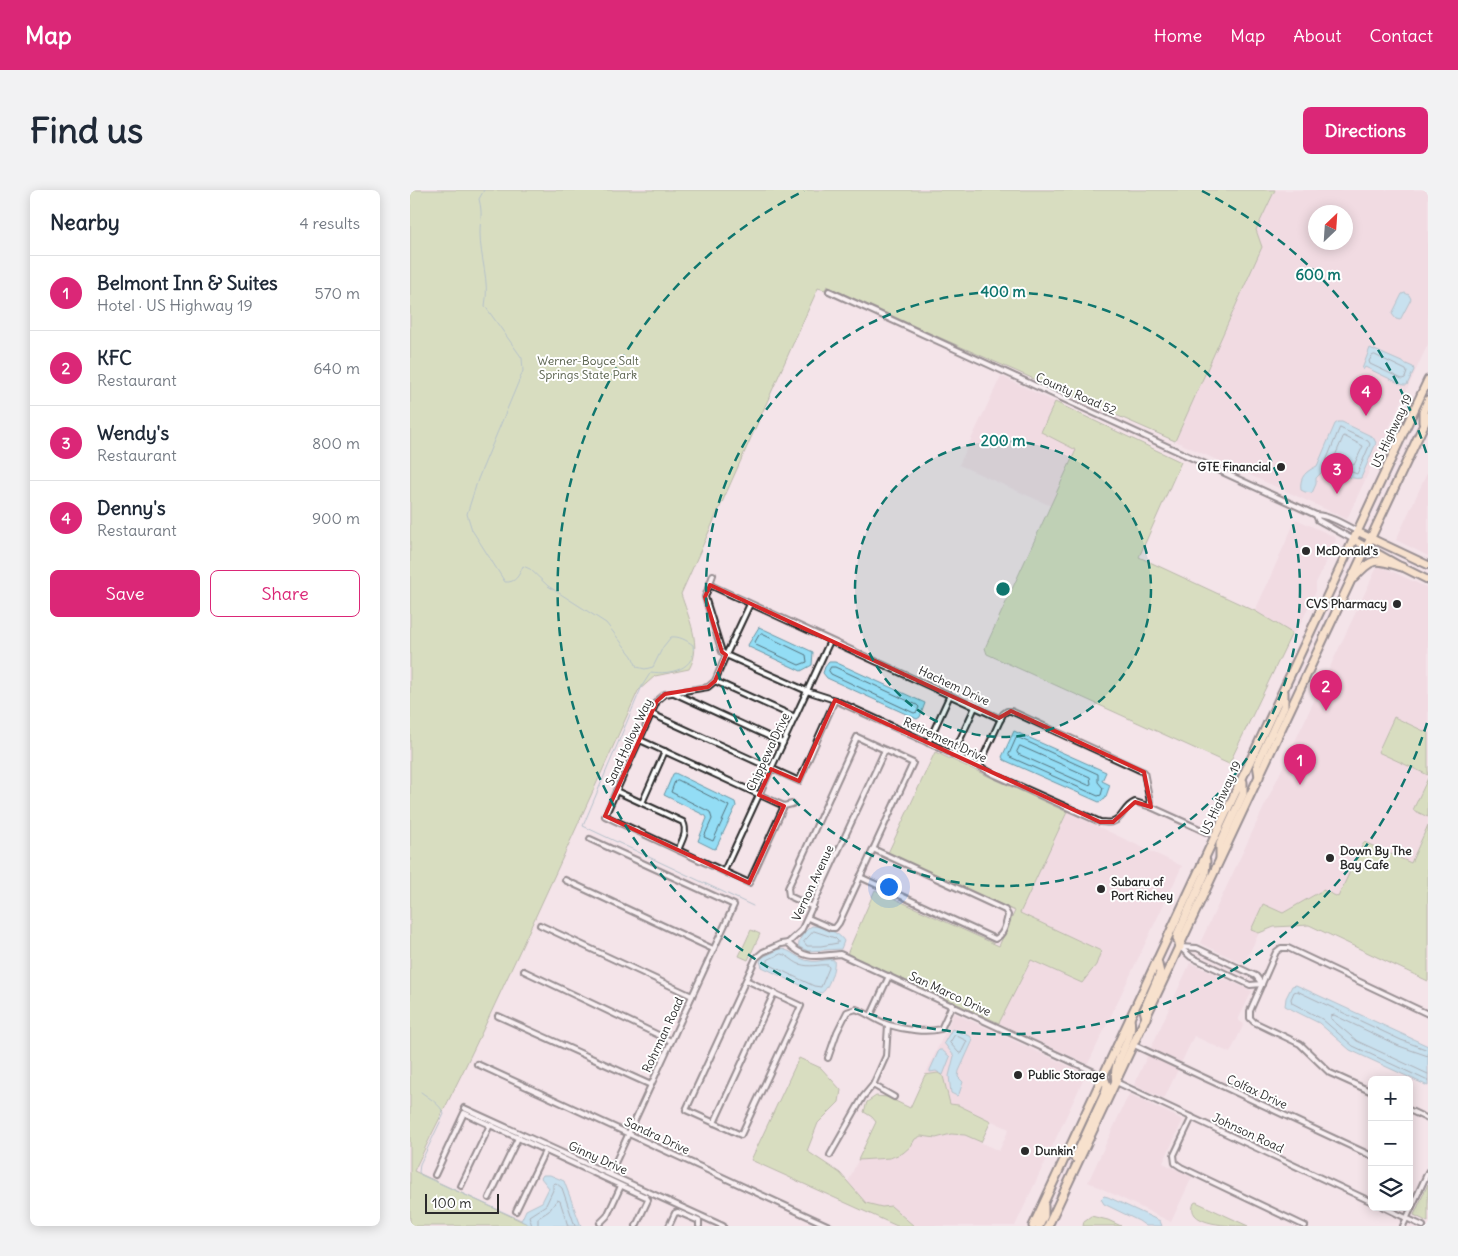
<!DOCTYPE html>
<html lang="en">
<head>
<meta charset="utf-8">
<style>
	:root { --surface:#fff; --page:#f2f2f3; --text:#1f2937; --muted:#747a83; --line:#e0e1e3; --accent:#db2777 }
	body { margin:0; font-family:Delius,sans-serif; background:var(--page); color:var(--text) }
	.controls { position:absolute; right:15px; bottom:15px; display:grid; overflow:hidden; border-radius:8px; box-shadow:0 2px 12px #0003 }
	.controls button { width:45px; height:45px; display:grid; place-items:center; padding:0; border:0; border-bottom:1px solid var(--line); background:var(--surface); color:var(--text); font:25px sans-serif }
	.compass { position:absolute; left:898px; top:15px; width:45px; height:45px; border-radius:50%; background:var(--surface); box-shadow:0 2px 12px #0003; rotate:25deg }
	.scale { position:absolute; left:15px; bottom:12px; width:74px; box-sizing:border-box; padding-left:5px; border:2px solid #2b2b2b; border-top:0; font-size:14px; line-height:18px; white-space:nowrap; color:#2b2b2b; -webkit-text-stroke:4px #fff; paint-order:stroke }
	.you { position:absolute; left:478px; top:696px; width:18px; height:18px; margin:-12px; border:4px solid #fff; border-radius:50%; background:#1a73e8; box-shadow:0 0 0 8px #1a73e833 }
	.badge { display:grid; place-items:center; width:32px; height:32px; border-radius:50%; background:var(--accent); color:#fff; font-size:16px; font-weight:700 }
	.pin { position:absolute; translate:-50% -41px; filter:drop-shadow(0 1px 2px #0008) }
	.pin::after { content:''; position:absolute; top:26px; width:18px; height:15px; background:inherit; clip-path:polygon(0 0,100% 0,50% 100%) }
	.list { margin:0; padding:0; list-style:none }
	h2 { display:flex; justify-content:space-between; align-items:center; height:65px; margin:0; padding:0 20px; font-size:21px }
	h2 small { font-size:16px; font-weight:400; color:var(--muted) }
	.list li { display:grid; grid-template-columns:32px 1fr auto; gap:15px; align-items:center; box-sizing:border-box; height:75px; padding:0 20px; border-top:1px solid var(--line) }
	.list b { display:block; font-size:19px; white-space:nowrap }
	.list p { margin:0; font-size:16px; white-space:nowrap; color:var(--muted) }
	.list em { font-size:16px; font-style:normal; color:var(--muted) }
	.actions { display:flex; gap:10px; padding:15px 20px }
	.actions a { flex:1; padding:11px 0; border:1px solid var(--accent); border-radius:8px; text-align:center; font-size:18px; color:var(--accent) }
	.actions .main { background:var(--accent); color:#fff }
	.icon { flex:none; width:28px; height:28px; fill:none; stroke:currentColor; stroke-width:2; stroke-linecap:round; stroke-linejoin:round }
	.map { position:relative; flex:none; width:1018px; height:1036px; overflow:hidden; border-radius:8px }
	header { display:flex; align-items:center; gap:30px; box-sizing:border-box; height:70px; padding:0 25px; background:var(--accent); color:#fff }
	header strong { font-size:24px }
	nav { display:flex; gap:28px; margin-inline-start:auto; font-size:18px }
	.intro { display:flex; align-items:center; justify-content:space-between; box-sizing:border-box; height:120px; padding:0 30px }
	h1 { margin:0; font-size:35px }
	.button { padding:12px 22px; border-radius:8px; background:var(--accent); color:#fff; font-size:18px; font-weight:700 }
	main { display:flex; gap:30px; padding:0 30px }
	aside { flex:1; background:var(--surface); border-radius:8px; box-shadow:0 2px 12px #0003 }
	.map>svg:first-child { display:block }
	.built { fill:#edd1da; fill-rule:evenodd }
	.green { fill:#b7d68f; stroke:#71805d }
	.water { fill:#93ddf5; stroke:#6996a4 }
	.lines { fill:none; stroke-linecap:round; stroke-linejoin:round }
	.shore { stroke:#55727c; stroke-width:1 }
	.stream { stroke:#6996a4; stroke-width:1 }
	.minor-casing { stroke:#2b2b2b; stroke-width:8 }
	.primary-casing { stroke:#2b2b2b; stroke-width:10 }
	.trunk-casing { stroke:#2b2b2b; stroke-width:11 }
	.minor { stroke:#fff; stroke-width:4 }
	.primary { stroke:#fbddab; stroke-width:6 }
	.trunk { stroke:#fbddab; stroke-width:7 }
	.marked { fill:none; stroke:#d62828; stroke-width:4; stroke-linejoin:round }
	.ring { fill:none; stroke:#0f766e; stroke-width:2.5; stroke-dasharray:9 6 }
	.poi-dot { fill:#2b2b2b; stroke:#fff; stroke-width:2 }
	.labels { text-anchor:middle; stroke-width:4; stroke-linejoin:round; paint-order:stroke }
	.park-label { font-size:12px; fill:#555e49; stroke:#fff }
	.street-label { font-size:12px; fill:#2b2b2b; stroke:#fff }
	.poi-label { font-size:12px; font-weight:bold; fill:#2b2b2b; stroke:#fff; text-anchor:start }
	.centre { fill:#0f766e; stroke:#fff; stroke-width:2.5 }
	.ring-label { font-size:15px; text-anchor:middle; font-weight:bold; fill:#0f766e; stroke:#fff; stroke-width:4; stroke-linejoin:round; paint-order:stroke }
</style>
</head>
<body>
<header>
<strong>Map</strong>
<nav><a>Home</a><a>Map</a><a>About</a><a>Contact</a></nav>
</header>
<div class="intro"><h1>Find us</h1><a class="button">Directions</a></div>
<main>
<aside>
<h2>Nearby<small>4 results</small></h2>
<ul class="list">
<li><span class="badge">1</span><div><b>Belmont Inn &amp; Suites</b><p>Hotel · US Highway 19</p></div><em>570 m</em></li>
<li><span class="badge">2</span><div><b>KFC</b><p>Restaurant</p></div><em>640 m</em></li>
<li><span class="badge">3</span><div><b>Wendy's</b><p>Restaurant</p></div><em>800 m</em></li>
<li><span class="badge">4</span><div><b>Denny's</b><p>Restaurant</p></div><em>900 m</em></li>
</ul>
<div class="actions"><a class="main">Save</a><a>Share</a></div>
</aside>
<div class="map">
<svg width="1018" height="1036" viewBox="0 0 1018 1036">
	<rect width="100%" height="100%" fill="#f4e4e9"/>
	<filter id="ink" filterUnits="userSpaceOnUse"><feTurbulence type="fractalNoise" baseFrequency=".02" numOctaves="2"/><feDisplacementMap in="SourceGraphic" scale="10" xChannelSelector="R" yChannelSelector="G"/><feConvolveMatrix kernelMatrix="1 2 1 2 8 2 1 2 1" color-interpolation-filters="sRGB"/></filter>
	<g filter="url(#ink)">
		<!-- built -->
		<g class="built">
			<path d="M865 0H1018V154L937 329 765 251 852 57 846 40ZM906 22H936V52H906Z"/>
			<path d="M591 186 645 212 631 242 667 260 641 316 549 275Z"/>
			<path d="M1018 281V366L986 350Z"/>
			<path d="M886 329 925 347 926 350 906 393V401L887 441 882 443 845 421Z"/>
			<path d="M968 375 1018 398V543L984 527 968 561 1018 585 1003 620 1018 627V635L1001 673 928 707 913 700 873 723 853 714 842 740 849 743 834 774 790 753Z"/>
			<path d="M657 622 772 676 678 874 589 833 621 770 672 793 691 761 610 723Z"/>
			<path d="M780 773 842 801 828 830 834 834 820 863 784 846 754 909 724 895Z"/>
			<path d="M544 823 676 884 605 1036H504L494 1026 456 1013 438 992 448 970 480 968 501 956 505 949 511 946 526 948 541 944 555 945 589 961 599 939 548 915 540 914 533 886 528 883 515 885Z"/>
			<path d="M719 904 773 930 753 973 782 987 761 1032 678 992Z"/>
		</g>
		<!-- green -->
		<g class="green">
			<path d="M0 0H865L846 40 852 57 765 251 524 145 417 96 415 100 408 98 271 404C278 427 293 456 279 479L245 486 228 501C177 615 125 729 72 842 50 889 26 934 4 981L122 1036H0Z"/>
			<path d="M645 212 771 272 729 367 845 421 882 443 819 574 577 464 575 458 666 260 631 242Z"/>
			<path d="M984 527 1018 543V585L968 562Z"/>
			<path d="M525 562 657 622 610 723 691 761 686 775 672 793 621 770 589 833 437 764 465 700 589 756 605 721 478 663Z"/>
			<path d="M1018 588V627L1003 620Z"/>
			<path d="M1018 635V791L899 735 864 737 849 743 841 740 853 714 873 723 913 700 928 707 954 652 1001 673Z"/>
			<path d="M341 740 350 744 338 770 329 766Z"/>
			<path d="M389 868 411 878 431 900 429 912 408 933 397 961 430 983 456 1013 472 1017 481 1016 504 1036H487L341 970Z"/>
			<path d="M528 883 533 886 540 914 548 915 581 931 571 952 555 945 541 944 526 948 511 946 505 949 501 956 493 963 480 968 448 970 466 932 462 927 454 922 457 912 466 906 477 907 500 918 515 885Z"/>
			<path d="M1018 994V1032L1004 1025Z"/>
			<path d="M786 1012 838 1036C824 1036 774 1036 784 1013Z"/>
			<path d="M681 1026 698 1030 711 1036H673L674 1031Z"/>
		</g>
		<!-- water -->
		<g class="water">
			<path d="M995 103 999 105 1001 109 990 130 986 129 982 124 992 104Z"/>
			<path d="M960 158 1003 177 1004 180 997 195H993L955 177 953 180 952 179Z"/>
			<path d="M928 232H932L963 247 966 253 951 288C940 291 927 279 915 279L906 288V294L902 303 895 302 891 300C889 286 897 281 907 276L925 234Z"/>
			<path d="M349 437 403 462 402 475 391 481 339 457 338 455Z"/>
			<path d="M419 472H425L515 513 510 527 507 529 417 488 413 483 415 477Z"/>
			<path d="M604 541 696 582 692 591 700 595 695 609 689 612 594 570 592 567Z"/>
			<path d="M265 583 325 612 326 616 306 658 304 659 288 651 297 628 296 626 254 605 263 584Z"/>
			<path d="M402 736C412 736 429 742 434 751L431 759 398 761 389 757C387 750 396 739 402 736Z"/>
			<path d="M370 759C381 759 388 770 400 771 408 773 416 768 424 770 426 776 418 801 411 803 408 803 405 802 403 801L352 777 350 771 353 767Z"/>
			<path d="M886 795 1018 856V896L940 860 909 833 875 816 876 808 882 796Z"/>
			<path d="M542 839 560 846 563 850 549 881 548 887 553 892 549 904 547 906 541 903 539 886 544 866 534 853Z"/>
			<path d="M529 860H532L540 867 533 885 526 881 520 882V880Z"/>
			<path d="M133 985H140L154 991 171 1036H122L111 1031 116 1020 132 1012 139 998 131 988Z"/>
			<path d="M694 1006 698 1007 750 1031 752 1036H736L729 1031 694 1014 691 1009Z"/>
		</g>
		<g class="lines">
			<!-- shore -->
			<g class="shore">
				<path d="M965 165 996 180 997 182 995 188 992 189 960 174 959 171 962 166Z"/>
				<path d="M930 238 958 251 960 254 947 284 916 272Z"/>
				<path d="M934 246 953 256 944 275 925 267Z"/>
				<path d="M352 444 396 465 397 472 389 475 346 455 345 452 349 445Z"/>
				<path d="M421 477H425L507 515 509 517 507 522 504 523 421 484 419 481Z"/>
				<path d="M607 547 688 584V592L693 598 691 605 688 606 600 567 599 565Z"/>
				<path d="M610 556 680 587 681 594 678 595 608 564 607 562Z"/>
				<path d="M268 590 319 616 303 651 294 647 302 629 300 622 261 602 265 591Z"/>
				<path d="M404 741 425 748 428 751V753L411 756H397L394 752Z"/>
				<path d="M371 764C378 765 382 771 389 774 401 778 407 774 418 775L419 778 411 797 404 796 358 774V770Z"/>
				<path d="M545 845 557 851 551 863H549L540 853Z"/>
				<path d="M1018 860 991 850 887 801 884 802 881 809 882 813 912 829 943 856 1018 891"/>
				<path d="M1018 866 989 856 924 825 921 826V829L947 851 1018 884"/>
				<path d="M122 1036 119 1026 136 1015 143 1000V994L146 993 152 998 165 1036"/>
				<path d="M128 1036V1028L139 1021 147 1010 150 1011 158 1036"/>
			</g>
			<!-- stream -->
			<g class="stream">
				<path d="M74 0 69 9C73 25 70 28 70 43 70 69 80 90 75 116L112 168 113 181 68 289 57 324 62 340 95 392C106 393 109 385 113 376L120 379 138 396 196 433 222 466 227 477 235 479 243 477 253 457 261 447C269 446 276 450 283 455 287 479 260 485 241 482L232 496 173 636 343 716"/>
				<path d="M11 902C19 908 30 914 34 924L10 974 9 982 11 985 111 1030"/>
			</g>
			<defs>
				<g id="minor">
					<path d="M419 101 906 325"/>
					<path d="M944 350 908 330 906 325C921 326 935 335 948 342"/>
					<path d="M303 385 295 407 312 462 316 465 305 491 298 497 255 504 247 511 195 626 339 693 374 616"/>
					<path d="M300 395 591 529"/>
					<path d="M340 414 316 465 397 501 425 510 569 576 583 584 690 632C694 632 700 633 703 632 713 629 713 617 725 612L741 617 805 646"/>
					<path d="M305 491 385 527"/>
					<path d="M264 503 373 553"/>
					<path d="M242 524 389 591 425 510"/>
					<path d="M230 550 374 616 382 614"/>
					<path d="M518 553 540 505"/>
					<path d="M543 565 565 517"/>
					<path d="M569 576 593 524 597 521H601L734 582 741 617"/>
					<path d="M206 601 273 632C278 642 272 650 268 660"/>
					<path d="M232 613 255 561"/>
					<path d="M180 649 324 715 200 984"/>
					<path d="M314 681 420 451"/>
					<path d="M450 687 585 749C594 745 596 734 598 725L595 720 463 659"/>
					<path d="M155 690 303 759"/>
					<path d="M398 728 421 738H425L429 733 503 573 447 547 378 698 379 706 403 717"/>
					<path d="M130 735 282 806"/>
					<path d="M378 753C396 771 407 766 430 764L693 886"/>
					<path d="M770 757 787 758 846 786 852 794"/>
					<path d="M770 757 781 767 840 795 852 794"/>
					<path d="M114 781 261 851"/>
					<path d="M336 790 391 816 331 945 276 920 346 768 353 762 371 754 378 753 391 741 475 560"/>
					<path d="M461 825 479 786"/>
					<path d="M88 826 241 895"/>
					<path d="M724 855 962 966"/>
					<path d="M418 868 427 842 437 822 446 819C457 823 469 832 479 835 495 840 516 843 531 839L542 815"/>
					<path d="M67 874 419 1036"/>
					<path d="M706 892 962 1012"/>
					<path d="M463 895 484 907"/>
					<path d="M962 902 920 883 890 854 844 832 840 828V821L866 762 871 758H878L1018 824"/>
					<path d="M54 918 313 1036"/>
					<path d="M999 920 1018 929"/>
					<path d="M782 927 764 965 765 973 771 977 895 1036"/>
					<path d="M304 933 364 803"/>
					<path d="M420 965 453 907 463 895 476 866 478 835"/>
					<path d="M25 985 54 923 236 1007 238 1010 226 1036"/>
					<path d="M51 996 80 935"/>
					<path d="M79 1008 108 948"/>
					<path d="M973 1017 1013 1036"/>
					<path d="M106 1021 135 961"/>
					<path d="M190 1033 197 1026 211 996"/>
					<path d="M259 1036 265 1023 268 1022 289 1031V1036"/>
					<path d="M993 1036 1018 982"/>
				</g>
				<g id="primary">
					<path d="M948 342 1018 375"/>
					<path d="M944 350 992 377 1018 390"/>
				</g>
				<g id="trunk">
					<path d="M1013 232V222L1018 210"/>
					<path d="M944 388C963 366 966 369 992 377"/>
					<path d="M849 587 847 574 874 516V502"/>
					<path d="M810 668V654L833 604V592"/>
					<path d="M770 757 767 748 768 743 795 684 796 671"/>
					<path d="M736 828 734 820 750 783 747 770"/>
					<path d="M706 892C701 869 725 851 720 829"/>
					<path d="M665 968 695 903 697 895 693 886"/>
					<path d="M623 1036 1018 190"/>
					<path d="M629 1036 634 1026V1016"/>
					<path d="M638 1036 1018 226"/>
				</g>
			</defs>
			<!-- minor casing -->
			<use href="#minor" class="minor-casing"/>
			<!-- primary casing -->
			<use href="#primary" class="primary-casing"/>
			<!-- trunk casing -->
			<use href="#trunk" class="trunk-casing"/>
			<!-- minor -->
			<use href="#minor" class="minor"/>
			<!-- primary -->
			<use href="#primary" class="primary"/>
			<!-- trunk -->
			<use href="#trunk" class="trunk"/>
		</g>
	</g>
	<!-- marked area -->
	<path d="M0 0H1018V1036H0ZM300 395 589 528 601 521 734 582 741 617 725 612 703 632H690L425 510 389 591 361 579 349 605 374 616 339 693 195 626 247 511 255 504 298 497 305 491 316 465 312 462 295 407Z" fill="#f4e4e9" fill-opacity=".55" fill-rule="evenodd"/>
	<path class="marked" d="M300 395 589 528 601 521 734 582 741 617 725 612 703 632H690L425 510 389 591 361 579 349 605 374 616 339 693 195 626 247 511 255 504 298 497 305 491 316 465 312 462 295 407Z"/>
	<!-- distance rings -->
	<circle cx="593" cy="399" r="148" fill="#0f766e" fill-opacity=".12"/>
	<g class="ring">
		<circle cx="593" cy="399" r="148"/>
		<circle cx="593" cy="399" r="297"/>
		<path d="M1017 533A445 445 0 1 1 394 1M792 1A445 445 0 0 1 1017 265"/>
	</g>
	<!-- markers -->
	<g class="poi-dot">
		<circle cx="871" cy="277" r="5"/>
		<circle cx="896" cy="361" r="5"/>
		<circle cx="987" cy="414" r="5"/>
		<circle cx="920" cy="668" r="5"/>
		<circle cx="691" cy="699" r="5"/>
		<circle cx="608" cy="885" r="5"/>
		<circle cx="615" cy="961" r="5"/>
	</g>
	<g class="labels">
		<!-- park labels -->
		<g class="park-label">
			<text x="178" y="175">Werner-Boyce Salt<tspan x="178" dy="14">Springs State Park</tspan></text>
		</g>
		<!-- street labels -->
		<g class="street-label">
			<text transform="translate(666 204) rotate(24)" y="4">County Road 52</text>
			<text transform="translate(982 241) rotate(-65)" y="4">US Highway 19</text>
			<text transform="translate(544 496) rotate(25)" y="4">Hachem Drive</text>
			<text transform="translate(535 550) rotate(25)" y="4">Retirement Drive</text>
			<text transform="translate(219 552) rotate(-65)" y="4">Sand Hollow Way</text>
			<text transform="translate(358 562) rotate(-65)" y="4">Chippewa Drive</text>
			<text transform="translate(811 608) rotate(-65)" y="4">US Highway 19</text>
			<text transform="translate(403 693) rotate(-65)" y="4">Vernon Avenue</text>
			<text transform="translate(540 804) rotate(25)" y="4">San Marco Drive</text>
			<text transform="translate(253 845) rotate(-65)" y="4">Rohrman Road</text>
			<text transform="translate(847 902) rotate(25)" y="4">Colfax Drive</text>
			<text transform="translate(838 943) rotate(25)" y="4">Johnson Road</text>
			<text transform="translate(247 946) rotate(25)" y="4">Sandra Drive</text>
			<text transform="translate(188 968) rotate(24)" y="4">Ginny Drive</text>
		</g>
		<!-- poi labels -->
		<g class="poi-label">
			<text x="861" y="281" text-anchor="end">GTE Financial</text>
			<text x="906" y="365">McDonald's</text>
			<text x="977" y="418" text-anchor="end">CVS Pharmacy</text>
			<text x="930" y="665">Down By The<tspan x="930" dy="14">Bay Cafe</tspan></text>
			<text x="701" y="696">Subaru of<tspan x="701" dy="14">Port Richey</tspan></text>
			<text x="618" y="889">Public Storage</text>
			<text x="625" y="965">Dunkin'</text>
		</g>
	</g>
	<circle cx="593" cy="399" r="8" class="centre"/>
	<g class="ring-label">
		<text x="908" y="90">600 m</text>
		<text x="593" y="107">400 m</text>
		<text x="593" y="256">200 m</text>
	</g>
</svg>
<div class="controls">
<button>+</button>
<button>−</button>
<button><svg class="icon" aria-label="layers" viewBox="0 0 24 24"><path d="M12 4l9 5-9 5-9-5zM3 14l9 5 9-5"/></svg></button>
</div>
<svg class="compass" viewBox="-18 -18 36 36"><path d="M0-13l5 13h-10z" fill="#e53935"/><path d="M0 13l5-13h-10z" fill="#747a83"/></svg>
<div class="scale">100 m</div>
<div class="you"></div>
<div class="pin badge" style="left:890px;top:595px">1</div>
<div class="pin badge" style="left:916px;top:521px">2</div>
<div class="pin badge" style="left:927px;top:304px">3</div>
<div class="pin badge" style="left:956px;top:226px">4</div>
</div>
</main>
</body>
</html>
